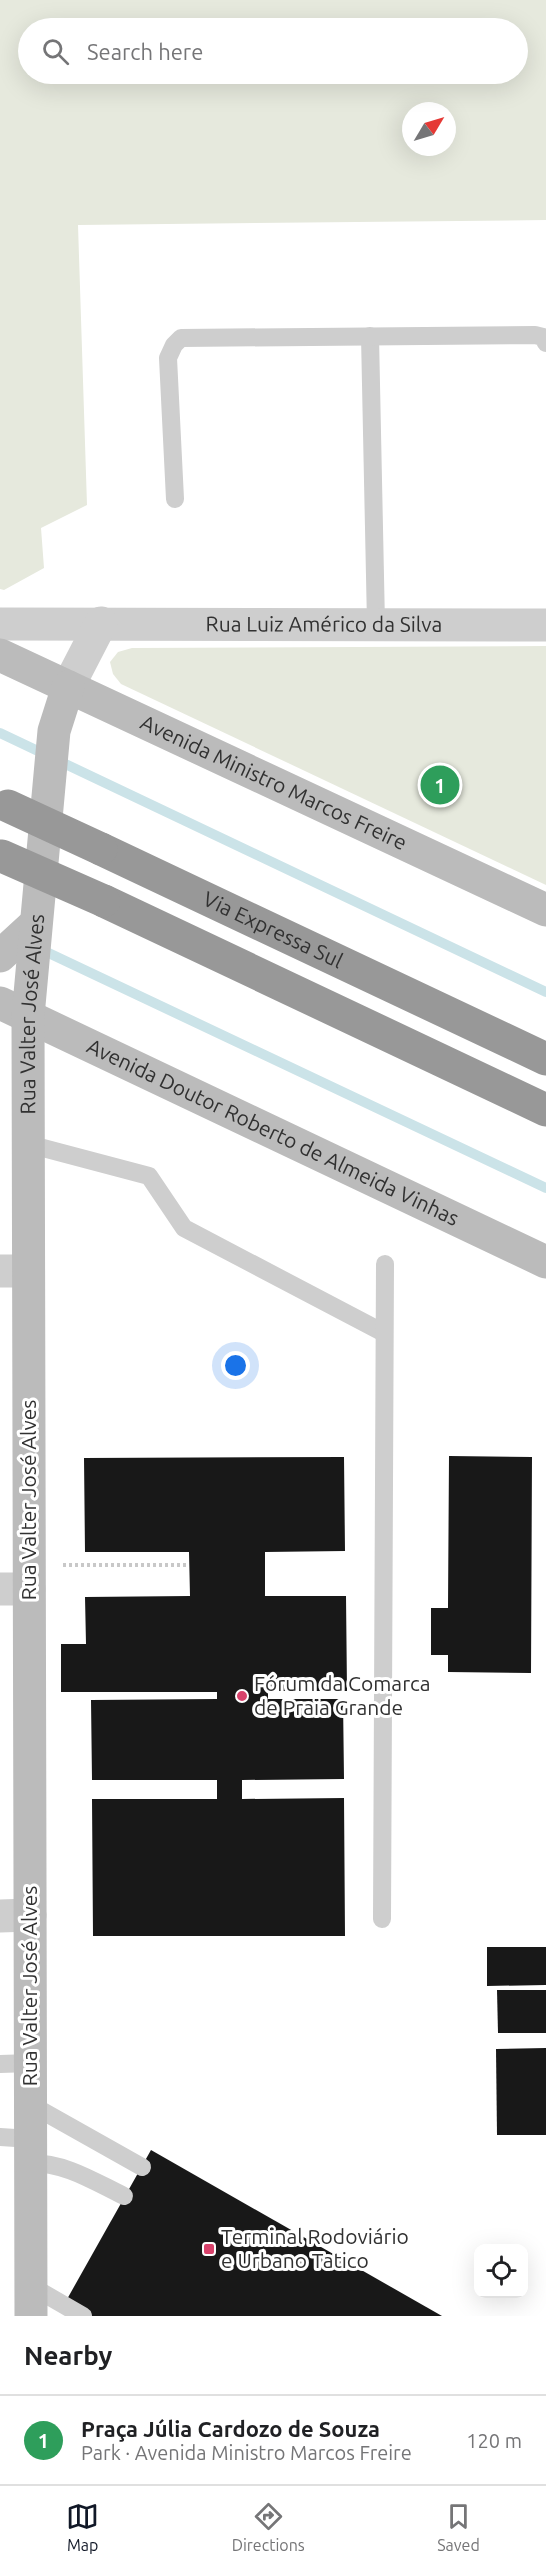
<!DOCTYPE html>
<html lang="en">
<head>
<meta charset="utf-8">
<style>
	:root { --surface:#fff; --page:#f2f2f2; --text:#202124; --muted:#757577; --line:#e0e0e0; --accent:#111827 }
	body { margin:0; font-family:Ubuntu,sans-serif; background:var(--page); color:var(--text) }
	.controls { position:absolute; right:18px; bottom:18px; display:grid; overflow:hidden; border-radius:12px; box-shadow:0 6px 24px #0002 }
	.controls button { width:54px; height:54px; display:grid; place-items:center; padding:0; border:0; border-bottom:2px solid var(--line); background:var(--surface); color:var(--text); font:30px sans-serif }
	.compass { position:absolute; left:402px; top:102px; width:54px; height:54px; border-radius:50%; background:var(--surface); box-shadow:0 6px 24px #0002; rotate:52deg }
	.you { position:absolute; left:236px; top:1366px; width:21px; height:21px; margin:-15px; border:4px solid #fff; border-radius:50%; background:#1a73e8; box-shadow:0 0 0 9px #1a73e833 }
	.badge { display:grid; place-items:center; width:39px; height:39px; border-radius:50%; background:var(--accent); color:#fff; font-size:20px; font-weight:700 }
	.pin { position:absolute; translate:-50% -50%; border:3px solid #fff; box-shadow:0 2px 6px #0006 }
	.list { margin:0; padding:0; list-style:none }
	h2 { display:flex; justify-content:space-between; align-items:center; height:78px; margin:0; padding:0 24px; font-size:26px }
	h2 small { font-size:20px; font-weight:400; color:var(--muted) }
	.list li { display:grid; grid-template-columns:39px 1fr auto; gap:18px; align-items:center; box-sizing:border-box; height:90px; padding:0 24px; border-top:2px solid var(--line) }
	.list b { display:block; font-size:22px; white-space:nowrap }
	.list p { margin:0; font-size:20px; white-space:nowrap; color:var(--muted) }
	.list em { font-size:20px; font-style:normal; color:var(--muted) }
	.icon { flex:none; width:33px; height:33px; fill:none; stroke:currentColor; stroke-width:2; stroke-linecap:round; stroke-linejoin:round }
	.map { position:relative; flex:none; width:546px; height:2316px; overflow:hidden }
	.search { position:absolute; background:var(--surface); box-shadow:0 6px 24px #0002; left:18px; right:18px; top:18px; height:66px; display:flex; align-items:center; gap:15px; box-sizing:border-box; padding:0 21px; border-radius:33px; color:var(--muted); font-size:22px }
	.sheet { height:168px; background:var(--surface) }
	nav { display:flex; justify-content:space-around; align-items:center; box-sizing:border-box; height:84px; border-top:2px solid var(--line); background:var(--surface); font-size:16px; color:var(--muted) }
	nav a { display:grid; justify-items:center; gap:3px }
	nav .on { color:var(--accent) }
	.map>svg:first-child { display:block }
	.green { fill:#e6e9dd; fill-rule:evenodd }
	.lines { fill:none; stroke-linecap:round; stroke-linejoin:round }
	.stream { stroke:#cbe3e8; stroke-width:10 }
	.building { fill:#181818 }
	.path { stroke:#c8c8c8; stroke-width:4; stroke-dasharray:3 3; stroke-linecap:butt }
	.service { stroke:#cecece; stroke-width:18 }
	.minor { stroke:#cecece; stroke-width:33 }
	.secondary { stroke:#bbb; stroke-width:33 }
	.motorway { stroke:#989898; stroke-width:33 }
	.motorway-bridge { stroke:#989898; stroke-width:33 }
	.poi-dot { fill:#d8426b; stroke:#fff; stroke-width:2 }
	.labels { text-anchor:middle; stroke-width:6; stroke-linejoin:round; paint-order:stroke }
	.street-label { font-size:21px; fill:#313131; stroke:#fff }
	.poi-label { font-size:21px; fill:#313131; stroke:#fff; text-anchor:start }
</style>
</head>
<body>
<div class="map">
<svg width="546" height="2316" viewBox="0 0 546 2316">
	<rect width="100%" height="100%" fill="#fff"/>
	<!-- green -->
	<g class="green">
		<path d="M0 0H546V220L78 225 87 505 41 528 44 568 4 590 0 589ZM28 28H518V74H28ZM411 111H447V147H411Z"/>
		<path d="M546 646V885L121 684 113 674 110 662 118 652 132 648Z"/>
	</g>
	<g class="lines">
		<!-- stream -->
		<g class="stream">
			<path d="M0 733 546 992"/>
			<path d="M38 948 546 1188"/>
		</g>
	</g>
	<!-- building -->
	<g class="building">
		<path d="M449 1456 532 1457 531 1673 448 1672V1655H431V1608H448Z"/>
		<path d="M344 1457 345 1551 265 1552V1596H346L347 1691H268V1699H343L344 1779 242 1780V1799L344 1798 345 1936H93L92 1799H217V1780H92L91 1700 217 1699V1692H61V1644H86L85 1597 190 1596 189 1552H85L84 1458Z"/>
		<path d="M487 1947H546V1985L487 1986Z"/>
		<path d="M497 1990H546V2033H498Z"/>
		<path d="M546 2048V2135H497L496 2049Z"/>
		<path d="M151 2150 442 2316H91L66 2301Z"/>
	</g>
	<g class="lines">
		<!-- path -->
		<path class="path" d="M63 1565H189"/>
		<!-- service -->
		<g class="service">
			<path d="M370 336 376 624"/>
			<path d="M175 499 168 358 174 345 181 338 535 335 543 337 546 343"/>
			<path d="M28 1144 149 1176 184 1228 384 1333"/>
			<path d="M382 1919 385 1264"/>
			<path d="M0 2064 31 2063"/>
			<path d="M30 2104 142 2167"/>
			<path d="M0 2137 31 2139"/>
			<path d="M30 2163C66 2163 93 2181 124 2196"/>
			<path d="M31 2286 83 2316"/>
		</g>
		<!-- minor -->
		<g class="minor">
			<path id="s1" d="M0 624 546 625"/>
			<path d="M68 687 101 623"/>
			<path d="M0 1271H28"/>
			<path d="M0 1589H29"/>
			<path d="M0 1916 30 1915"/>
		</g>
		<!-- secondary -->
		<g class="secondary">
			<path id="s2" d="M0 655 546 910"/>
			<path d="M0 956 34 925"/>
			<path id="s3" d="M0 1003 546 1262"/>
			<path id="s4" d="M31 2316 28 1016 54 731 68 687"/>
		</g>
		<!-- motorway -->
		<g class="motorway">
			<path id="s5" d="M101 849 546 1059"/>
			<path d="M104 901 546 1110"/>
		</g>
		<!-- motorway-bridge -->
		<g class="motorway-bridge">
			<path d="M8 806 101 849"/>
			<path d="M2 856 104 901"/>
		</g>
	</g>
	<!-- markers -->
	<g class="poi-dot">
		<circle cx="242" cy="1696" r="6"/>
		<rect x="203" y="2243" width="12" height="12" rx="3"/>
	</g>
	<g class="labels">
		<!-- street labels -->
		<g class="street-label">
			<text dy="7" stroke="none"><textPath href="#s1" startOffset="324">Rua Luiz Américo da Silva</textPath></text>
			<text dy="7" stroke="none"><textPath href="#s2" startOffset="302">Avenida Ministro Marcos Freire</textPath></text>
			<text dy="7" stroke="none"><textPath href="#s5" startOffset="190">Via Expressa Sul</textPath></text>
			<text dy="7" stroke="none"><textPath href="#s4" startOffset="1302">Rua Valter José Alves</textPath></text>
			<text dy="7" stroke="none"><textPath href="#s3" startOffset="302">Avenida Doutor Roberto de Almeida Vinhas</textPath></text>
			<text transform="translate(29 1500) rotate(-90)" y="7">Rua Valter José Alves</text>
			<text transform="translate(30 1986) rotate(-90)" y="7">Rua Valter José Alves</text>
		</g>
		<!-- poi labels -->
		<g class="poi-label">
			<text x="254" y="1691">Fórum da Comarca<tspan x="254" dy="24">de Praia Grande</tspan></text>
			<text x="221" y="2244">Terminal Rodoviário<tspan x="221" dy="24">e Urbano Tatico</tspan></text>
		</g>
	</g>
</svg>
<div class="controls">
<button><svg class="icon" aria-label="locate" viewBox="0 0 24 24"><circle cx="12" cy="12" r="6"/><path d="M12 2v4M12 18v4M2 12h4M18 12h4"/></svg></button>
</div>
<svg class="compass" viewBox="-18 -18 36 36"><path d="M0-13l5 13h-10z" fill="#e53935"/><path d="M0 13l5-13h-10z" fill="#757577"/></svg>
<div class="you"></div>
<div class="pin badge" style="left:440px;top:785px;background:#2e9e5b">1</div>
<div class="search"><svg class="icon" aria-label="search" viewBox="0 0 24 24"><circle cx="10" cy="10" r="6"/><path d="M15 15l6 6"/></svg>Search here</div>
</div>
<section class="sheet">
<h2>Nearby<small></small></h2>
<ul class="list">
<li><span class="badge" style="background:#2e9e5b">1</span><div><b>Praça Júlia Cardozo de Souza</b><p>Park · Avenida Ministro Marcos Freire</p></div><em>120 m</em></li>
</ul>
</section>
<nav>
<a class="on"><svg class="icon" aria-label="map" viewBox="0 0 24 24"><path d="M3 6l6-2 6 2 6-2v14l-6 2-6-2-6 2zM9 4v14M15 6v14"/></svg>Map</a>
<a><svg class="icon" aria-label="directions" viewBox="0 0 24 24"><path d="M12 3l9 9-9 9-9-9zM9 14v-3h6M13 9l2 2-2 2"/></svg>Directions</a>
<a><svg class="icon" aria-label="saved" viewBox="0 0 24 24"><path d="M7 4h10v16l-5-4-5 4z"/></svg>Saved</a>
</nav>
</body>
</html>
